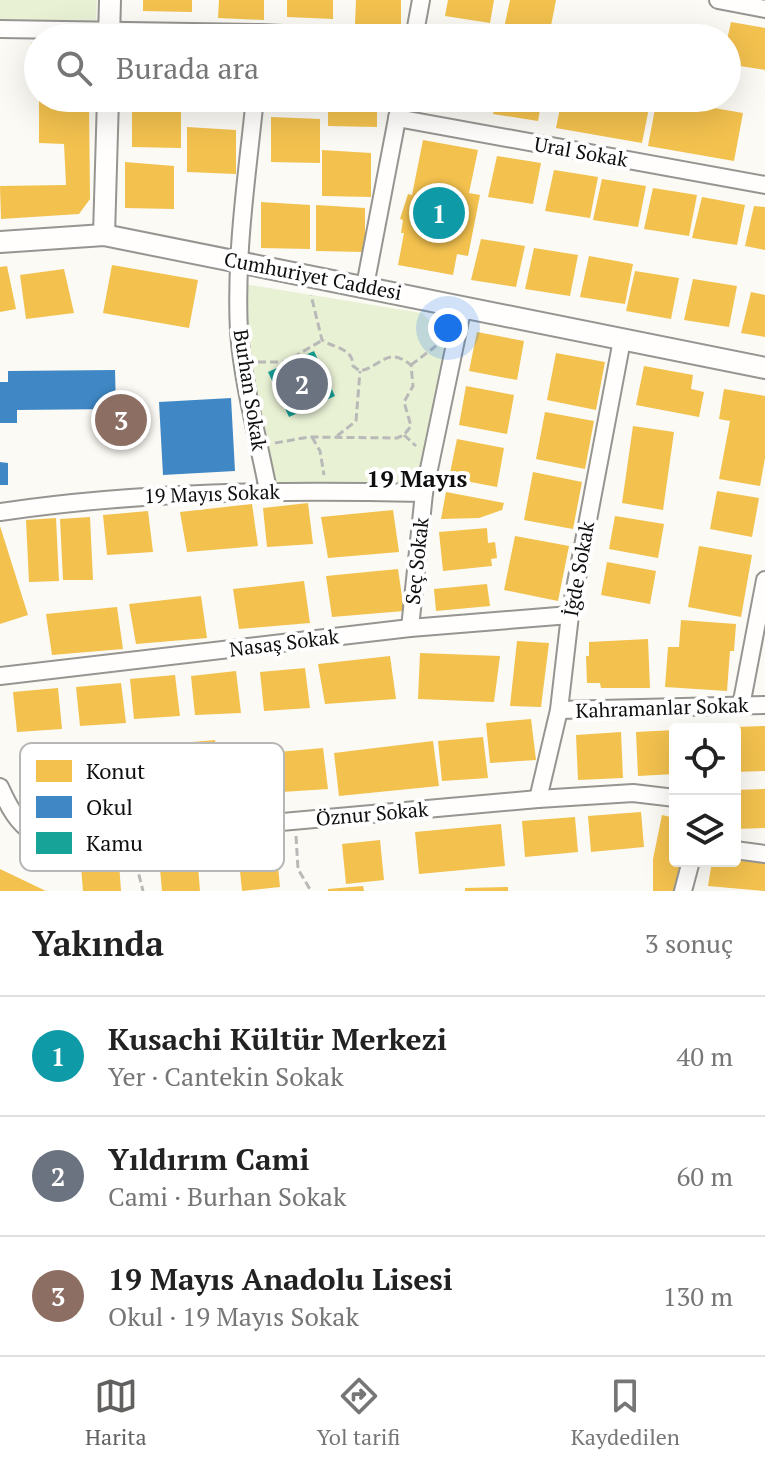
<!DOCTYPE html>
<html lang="tr">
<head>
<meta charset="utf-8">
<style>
	:root { --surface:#fff; --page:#f6f6f6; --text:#222; --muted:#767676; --line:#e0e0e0; --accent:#62615f }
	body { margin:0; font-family:"PT Serif",serif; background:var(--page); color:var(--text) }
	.controls { position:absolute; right:24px; bottom:24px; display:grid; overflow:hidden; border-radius:8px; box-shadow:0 8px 32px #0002 }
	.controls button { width:72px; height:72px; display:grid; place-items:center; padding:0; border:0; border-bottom:2px solid var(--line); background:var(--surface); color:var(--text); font:40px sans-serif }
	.you { position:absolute; left:448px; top:328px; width:28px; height:28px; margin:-20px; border:6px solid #fff; border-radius:50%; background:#1a73e8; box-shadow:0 0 0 12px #1a73e833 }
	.badge { display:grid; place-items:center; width:52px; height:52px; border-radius:50%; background:var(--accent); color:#fff; font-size:26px; font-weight:700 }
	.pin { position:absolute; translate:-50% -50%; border:4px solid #fff; box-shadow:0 2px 8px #0006 }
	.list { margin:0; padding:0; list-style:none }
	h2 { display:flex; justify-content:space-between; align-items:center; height:104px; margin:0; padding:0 32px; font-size:34px }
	h2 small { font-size:26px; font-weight:400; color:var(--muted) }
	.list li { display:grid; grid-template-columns:52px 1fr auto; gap:24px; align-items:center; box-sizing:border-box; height:120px; padding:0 32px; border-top:2px solid var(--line) }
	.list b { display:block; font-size:30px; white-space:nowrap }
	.list p { margin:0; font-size:26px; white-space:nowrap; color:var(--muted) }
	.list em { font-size:26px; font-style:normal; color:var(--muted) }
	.icon { flex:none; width:44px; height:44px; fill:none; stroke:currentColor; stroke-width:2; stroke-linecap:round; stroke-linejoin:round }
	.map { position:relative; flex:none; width:765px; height:891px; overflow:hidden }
	.search { position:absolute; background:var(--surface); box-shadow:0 8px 32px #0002; left:24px; right:24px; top:24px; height:88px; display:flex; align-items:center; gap:20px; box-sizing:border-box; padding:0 28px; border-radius:44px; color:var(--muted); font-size:30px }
	.sheet { height:464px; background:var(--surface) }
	nav { display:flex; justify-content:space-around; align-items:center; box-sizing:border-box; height:112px; border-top:2px solid var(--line); background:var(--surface); font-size:22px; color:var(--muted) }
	nav a { display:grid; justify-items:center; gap:4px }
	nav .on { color:var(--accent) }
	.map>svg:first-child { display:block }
	.green { fill:#e9f1d5 }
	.homes { fill:#f2c14e }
	.schools { fill:#3f88c5 }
	.public { fill:#17a398 }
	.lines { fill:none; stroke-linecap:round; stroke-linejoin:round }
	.minor-casing { stroke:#969592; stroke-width:20 }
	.tertiary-casing { stroke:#969592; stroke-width:24 }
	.path { stroke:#b9b9b8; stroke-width:3; stroke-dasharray:8 4; stroke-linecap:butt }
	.minor { stroke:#fffefd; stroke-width:16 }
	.tertiary { stroke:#fffefd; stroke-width:20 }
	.labels { text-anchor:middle; stroke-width:8; stroke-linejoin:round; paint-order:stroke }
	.street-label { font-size:20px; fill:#0f0f0f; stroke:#fff }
	.quarter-label { font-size:24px; font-weight:bold; fill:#0f0f0f; stroke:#fff }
	.key { fill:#fff; stroke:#b7b7b7; stroke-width:2 }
	.key-label { font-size:22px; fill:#0f0f0f }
</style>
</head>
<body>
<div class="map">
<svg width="765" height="891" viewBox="0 0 765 891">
	<rect width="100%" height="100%" fill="#fcfaf4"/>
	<!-- green -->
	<g class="green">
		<path d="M0 0H97L96 23 0 20Z"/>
		<path d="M238 283 422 313 433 324 447 347 424 493 268 490Z"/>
	</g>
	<!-- homes -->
	<g class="homes">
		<path d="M143 0H192V12L143 11Z"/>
		<path d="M219 0H264V20L218 18Z"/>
		<path d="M287 0H333V19L287 17Z"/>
		<path d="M356 0H401V26L355 24Z"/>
		<path d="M448 0H494L490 23 445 16Z"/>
		<path d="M510 0H556L549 36 504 28Z"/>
		<path d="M731 22 765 28V70L727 64V40Z"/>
		<path d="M31 43H38V88H30Z"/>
		<rect x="214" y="98" width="28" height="3"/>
		<path d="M328 98H377V127L328 126Z"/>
		<path d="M430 98H477L474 110 429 103Z"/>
		<path d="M496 98H542L538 121 493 114Z"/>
		<path d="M562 98H651L642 143 556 128Z"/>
		<path d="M657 98 743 113 734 161 648 146Z"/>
		<path d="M39 99 89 100 90 199 79 214 1 219 0 186 66 185 64 144 39 143Z"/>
		<path d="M132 101 181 104V148L132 147Z"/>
		<path d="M271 117 320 119V163L271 162Z"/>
		<path d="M187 127 236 130V174L187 172Z"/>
		<path d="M423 140 478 150 469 193 480 195 468 256 457 254 453 275 398 265 404 233H401L403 220 400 219 408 194 412 195Z"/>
		<path d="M322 150 371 153V197L322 196Z"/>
		<path d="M497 156 541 163 533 204 488 197Z"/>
		<path d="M125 162 174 166V209L125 208Z"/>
		<path d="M554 170 598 177 590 218 545 211Z"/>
		<path d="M602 179 646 186 638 227 593 220Z"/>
		<path d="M653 188 697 195 689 236 644 229Z"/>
		<path d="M702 197 745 205 737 245 692 238Z"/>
		<path d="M261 202 310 205V249L261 248Z"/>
		<path d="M316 205 365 208V252L316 251Z"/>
		<path d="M754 206 765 207V250L745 246Z"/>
		<path d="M481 239 525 246 516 287 471 280Z"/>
		<path d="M534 248 578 255 570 296 525 289Z"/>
		<path d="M589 256 633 264 625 304 580 297Z"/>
		<path d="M112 265 198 280 189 328 103 313Z"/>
		<path d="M7 266 16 309 0 312V267Z"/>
		<path d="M64 269 74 313 26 319 20 275Z"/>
		<path d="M635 271 679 278 671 319 626 311Z"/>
		<path d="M693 279 737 286 729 327 684 320Z"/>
		<path d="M751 292 765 295V337L741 333Z"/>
		<path d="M477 332 524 341 517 380 469 371Z"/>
		<path d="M556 353 605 362 596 410 547 400Z"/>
		<path d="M644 366 693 375 691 389 704 392 699 417 636 405Z"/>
		<path d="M466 386 514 395 507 434 459 425Z"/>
		<path d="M724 389 765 396V458L760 486 719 479 730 421 719 419Z"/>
		<path d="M545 412 594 421 585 469 536 459Z"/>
		<path d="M633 426 674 432 663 510 622 503Z"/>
		<path d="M457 439 504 448 497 487 449 478Z"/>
		<path d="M533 472 582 482 573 529 524 520Z"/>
		<path d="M717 491 759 498 752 537 710 529Z"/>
		<path d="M446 492 504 503 502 510 479 518 441 519Z"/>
		<path d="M308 503 313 544 267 547 263 508Z"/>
		<path d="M252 504 258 546 187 552 180 512Z"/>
		<path d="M393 510 399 552 328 558 321 517Z"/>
		<path d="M148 511 153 552 107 555 103 515Z"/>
		<path d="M615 516 664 524 658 558 609 549Z"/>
		<path d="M90 517 93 580H63L60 519Z"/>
		<path d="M56 518 59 581 29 582 26 520Z"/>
		<path d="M0 526 28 615 0 624Z"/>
		<path d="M487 528 488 543 495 542 497 558 491 559 492 566 443 571 439 532Z"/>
		<path d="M515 536 569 546 558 601 504 590Z"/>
		<path d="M699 546 752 555 741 617 688 607Z"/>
		<path d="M607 562 656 571 650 604 601 595Z"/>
		<path d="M398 569 404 611 332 617 326 576Z"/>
		<path d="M304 581 310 623 239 629 233 589Z"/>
		<path d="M487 584 490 606 436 611 434 589Z"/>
		<path d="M201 596 207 638 136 644 129 604Z"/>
		<path d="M117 607 123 649 52 655 46 614Z"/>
		<path d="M681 620 736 624 734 651H730L727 691 665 687 668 647H679Z"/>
		<path d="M648 639 650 688H601L600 683H587L586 656H589V642Z"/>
		<path d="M517 641 549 643 541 707 510 706Z"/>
		<path d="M420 653 500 656 494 702 418 699Z"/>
		<path d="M390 656 396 699 325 704 318 664Z"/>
		<path d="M305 668 310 708 264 711 260 672Z"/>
		<path d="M236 671 241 713 195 715 191 676Z"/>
		<path d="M175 675 180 716 134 719 130 679Z"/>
		<path d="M121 683 126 723 80 726 76 687Z"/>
		<path d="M58 688 62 729 17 732 13 692Z"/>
		<path d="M531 719 536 760 490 763 486 723Z"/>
		<path d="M765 726V771L735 772V727Z"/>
		<path d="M675 730V774L638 776 636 732Z"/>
		<path d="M621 732 623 778 578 780 576 735Z"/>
		<path d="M483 737 488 778 442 781 438 741Z"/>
		<path d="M215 740 220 781 174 784 170 744Z"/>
		<path d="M433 741 439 786 339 796 334 753Z"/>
		<path d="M323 748 328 789 282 792 278 752Z"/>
		<path d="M765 789V828L735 829V790Z"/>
		<path d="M641 812 644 847 591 852 588 816Z"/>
		<path d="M662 815 675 818V861H683L677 891H653V859Z"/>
		<path d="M575 817 578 852 525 857 522 821Z"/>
		<path d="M501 824 505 866 419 874 415 832Z"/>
		<path d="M380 840 384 880 346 884 342 844Z"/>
		<path d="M276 847 280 887 242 891 238 851Z"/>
		<path d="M197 854 200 891H162L159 858Z"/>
		<path d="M735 858 765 862V891L708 886 712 861H735Z"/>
		<path d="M119 863 121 891H83L81 867Z"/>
		<path d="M0 869 46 891H0Z"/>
		<path d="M363 886 364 891H328V889Z"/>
		<path d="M508 887V891H465V888Z"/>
	</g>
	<!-- schools -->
	<g class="schools">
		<path d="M115 370 116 409 17 410V423H0V382H8V371Z"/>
		<path d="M231 398 235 471 163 475 159 402Z"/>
		<path d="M0 462 8 463V485H0Z"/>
	</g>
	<!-- public -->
	<path class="public" d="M314 351 335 396 289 417 268 372Z"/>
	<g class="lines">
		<defs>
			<g id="minor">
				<path d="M718 0 765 9"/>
				<path d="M0 29 261 33 370 38"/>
				<path d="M414 38 421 0"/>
				<path d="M255 98C247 176 235 254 239 332 243 385 258 438 268 490"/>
				<path d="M397 118 765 185"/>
				<path d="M365 286 401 98"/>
				<path d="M0 512C144 491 280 490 424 493"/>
				<path d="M410 628 424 493 463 306"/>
				<path d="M0 676 410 628 570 615"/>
				<path d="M741 706 765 580"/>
				<path d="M559 710 765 705"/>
				<path d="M0 787C17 825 27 837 69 841L538 799 633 793 675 798"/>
				<path d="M538 799 559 710 570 615 622 340"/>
				<path d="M735 850 765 854"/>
				<path d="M683 891 691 861"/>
			</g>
			<g id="tertiary">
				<path d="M109 38 110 0"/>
				<path d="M104 235 108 98"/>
				<path d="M0 242 104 235 765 368"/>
			</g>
		</defs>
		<!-- minor casing -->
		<use href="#minor" class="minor-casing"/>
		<!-- tertiary casing -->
		<use href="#tertiary" class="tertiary-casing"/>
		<!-- path -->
		<g class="path">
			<path d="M258 362H285L321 341"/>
			<path d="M411 365 436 346"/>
			<path d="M404 435 416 446"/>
			<path d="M337 436 356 421 360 371"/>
			<path d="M312 437 320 451 324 475"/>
			<path d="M275 443 309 437 397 438 404 435 411 426 404 402 413 386 411 365C387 346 382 366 360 371L353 366C353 348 336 349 322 340L311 295"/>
			<path d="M296 836 298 869 311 891"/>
			<path d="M133 851 143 891"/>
		</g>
		<!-- minor -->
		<use href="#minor" class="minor"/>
		<!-- tertiary -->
		<use href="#tertiary" class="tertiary"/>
	</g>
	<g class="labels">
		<!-- street labels -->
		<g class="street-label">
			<text transform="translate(581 152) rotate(10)" y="7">Ural Sokak</text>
			<text transform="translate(313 276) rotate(11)" y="7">Cumhuriyet Caddesi</text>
			<text transform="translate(250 390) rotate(81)" y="7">Burhan Sokak</text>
			<text transform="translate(212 494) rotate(-2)" y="7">19 Mayıs Sokak</text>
			<text transform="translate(417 561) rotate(-84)" y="7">Seç Sokak</text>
			<text transform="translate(579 569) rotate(-80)" y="7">İğde Sokak</text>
			<text transform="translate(284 643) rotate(-7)" y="7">Nasaş Sokak</text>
			<text transform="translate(662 708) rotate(-2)" y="7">Kahramanlar Sokak</text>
			<text transform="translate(372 814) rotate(-5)" y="7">Öznur Sokak</text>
		</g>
		<!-- quarter labels -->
		<g class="quarter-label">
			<text x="417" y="487">19 Mayıs</text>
		</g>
	</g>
	<!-- legend -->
	<rect x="20" y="743" width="264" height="128" rx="12" class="key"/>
	<rect x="36" y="760" width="36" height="22" fill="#f2c14e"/>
	<rect x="36" y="796" width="36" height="22" fill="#3f88c5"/>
	<rect x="36" y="832" width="36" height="22" fill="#17a398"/>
	<g class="key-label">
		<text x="86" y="779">Konut</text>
		<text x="86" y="815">Okul</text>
		<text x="86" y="851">Kamu</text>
	</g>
</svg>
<div class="controls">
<button><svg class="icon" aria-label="locate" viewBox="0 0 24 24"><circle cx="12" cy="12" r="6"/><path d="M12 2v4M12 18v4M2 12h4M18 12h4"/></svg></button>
<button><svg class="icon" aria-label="layers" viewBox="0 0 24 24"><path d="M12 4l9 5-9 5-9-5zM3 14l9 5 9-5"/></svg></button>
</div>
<div class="you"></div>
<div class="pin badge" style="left:439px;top:213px;background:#0f9aa8">1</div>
<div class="pin badge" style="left:302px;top:384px;background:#6b7280">2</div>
<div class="pin badge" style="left:121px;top:420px;background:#8d6e63">3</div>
<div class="search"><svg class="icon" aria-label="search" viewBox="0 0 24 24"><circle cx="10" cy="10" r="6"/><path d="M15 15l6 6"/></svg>Burada ara</div>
</div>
<section class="sheet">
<h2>Yakında<small>3 sonuç</small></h2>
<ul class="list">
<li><span class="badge" style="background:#0f9aa8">1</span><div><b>Kusachi Kültür Merkezi</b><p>Yer · Cantekin Sokak</p></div><em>40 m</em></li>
<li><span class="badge" style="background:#6b7280">2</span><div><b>Yıldırım Cami</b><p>Cami · Burhan Sokak</p></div><em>60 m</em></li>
<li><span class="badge" style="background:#8d6e63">3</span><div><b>19 Mayıs Anadolu Lisesi</b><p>Okul · 19 Mayıs Sokak</p></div><em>130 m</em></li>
</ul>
</section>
<nav>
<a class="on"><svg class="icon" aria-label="map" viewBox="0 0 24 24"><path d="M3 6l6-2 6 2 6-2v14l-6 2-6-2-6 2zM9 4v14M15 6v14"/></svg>Harita</a>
<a><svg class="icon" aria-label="directions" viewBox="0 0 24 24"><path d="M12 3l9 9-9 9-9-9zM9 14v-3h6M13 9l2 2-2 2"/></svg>Yol tarifi</a>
<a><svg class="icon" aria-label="saved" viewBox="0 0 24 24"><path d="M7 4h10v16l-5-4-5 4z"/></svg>Kaydedilen</a>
</nav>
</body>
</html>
